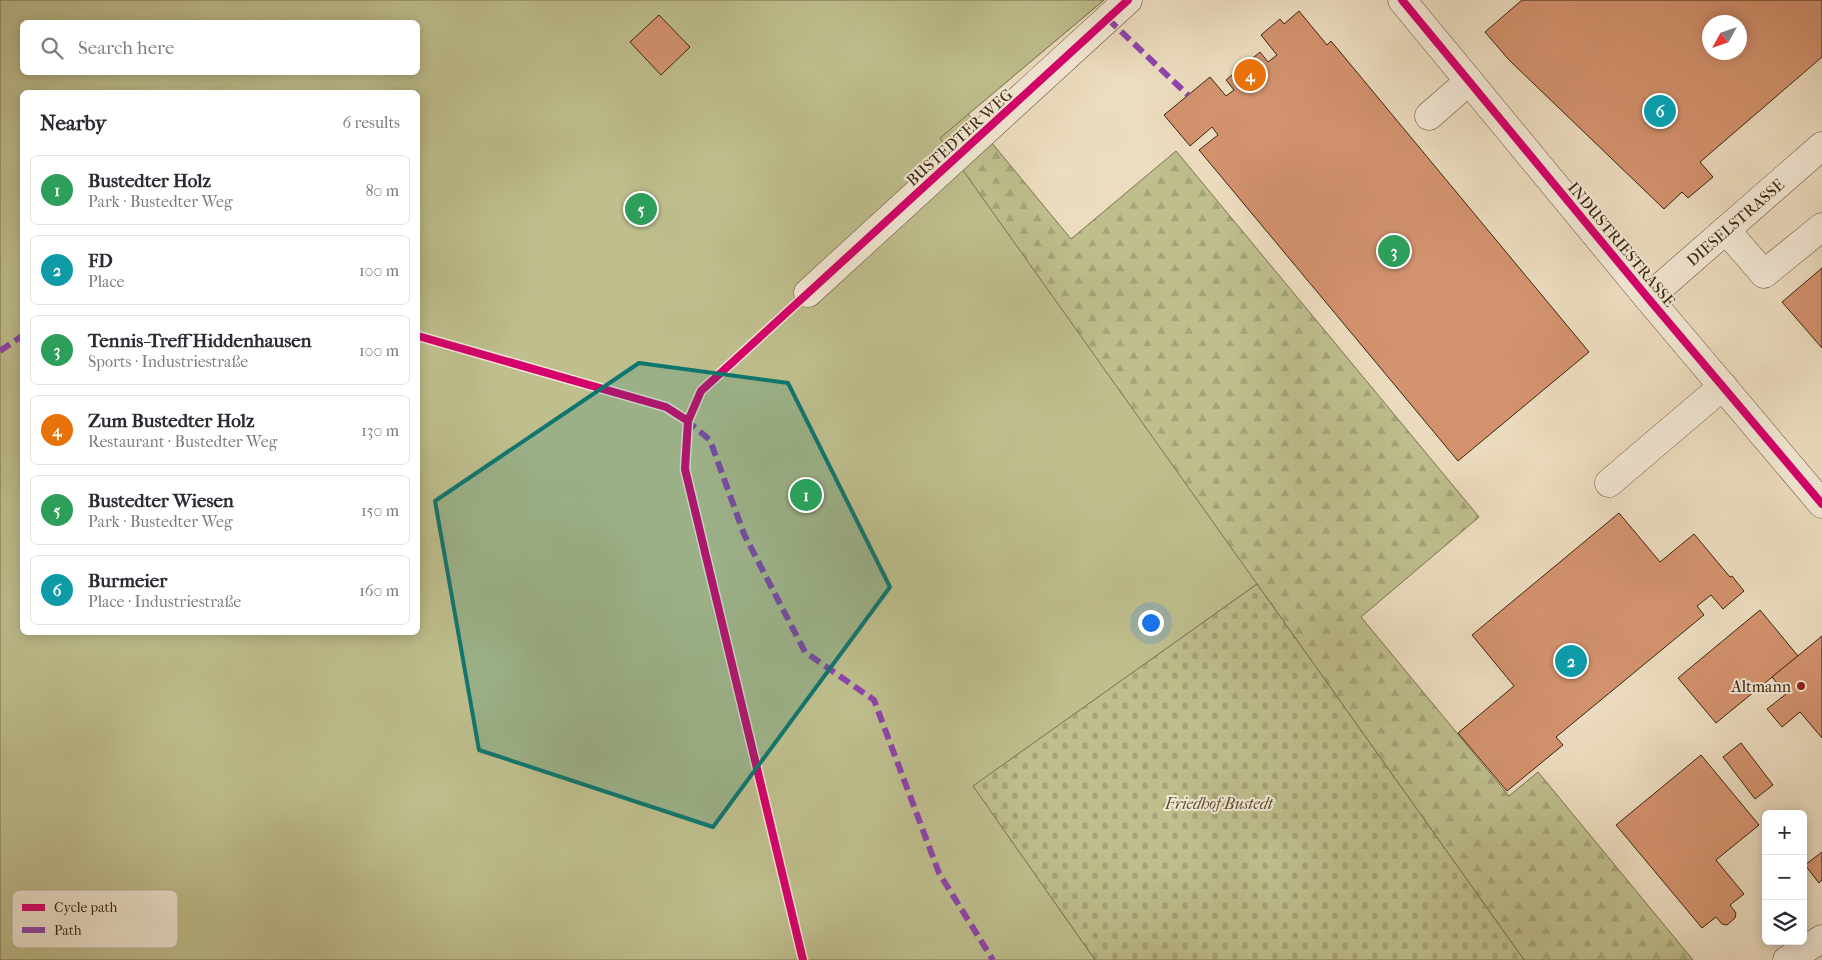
<!DOCTYPE html>
<html lang="en">
<head>
<meta charset="utf-8">
<style>
	:root { --surface:#fff; --page:#f7f7f7; --text:#2b2b33; --muted:#7c7c81; --line:#e1e1e2; --accent:#0b8043 }
	body { margin:0; font-family:"IM FELL French Canon",serif; background:var(--page); color:var(--text) }
	.controls { position:absolute; right:15px; bottom:15px; display:grid; overflow:hidden; border-radius:8px; box-shadow:0 2px 12px #0003 }
	.controls button { width:45px; height:45px; display:grid; place-items:center; padding:0; border:0; border-bottom:1px solid var(--line); background:var(--surface); color:var(--text); font:25px sans-serif }
	.compass { position:absolute; left:1702px; top:15px; width:45px; height:45px; border-radius:50%; background:var(--surface); box-shadow:0 2px 12px #0003; rotate:230deg }
	.you { position:absolute; left:1150px; top:622px; width:18px; height:18px; margin:-12px; border:4px solid #fff; border-radius:50%; background:#1a73e8; box-shadow:0 0 0 8px #1a73e833 }
	.badge { display:grid; place-items:center; width:32px; height:32px; border-radius:50%; background:var(--accent); color:#fff; font-size:16px; font-weight:700 }
	.pin { position:absolute; translate:-50% -50%; border:2px solid #fff; box-shadow:0 1px 5px #0006 }
	.list { margin:0; padding:0; list-style:none }
	h2 { display:flex; justify-content:space-between; align-items:center; height:65px; margin:0; padding:0 20px; font-size:21px }
	h2 small { font-size:16px; font-weight:400; color:var(--muted) }
	.list li { display:grid; grid-template-columns:32px 1fr auto; gap:15px; align-items:center; box-sizing:border-box; height:70px; margin:0 10px 10px; padding:0 10px; border:1px solid var(--line); border-radius:8px }
	.list b { display:block; font-size:19px; white-space:nowrap }
	.list p { margin:0; font-size:16px; white-space:nowrap; color:var(--muted) }
	.list em { font-size:16px; font-style:normal; color:var(--muted) }
	.icon { flex:none; width:28px; height:28px; fill:none; stroke:currentColor; stroke-width:2; stroke-linecap:round; stroke-linejoin:round }
	.map { position:relative; flex:none; width:1822px; height:960px; overflow:hidden }
	.search { position:absolute; background:var(--surface); box-shadow:0 2px 12px #0003; left:20px; top:20px; width:400px; height:55px; display:flex; align-items:center; gap:12px; box-sizing:border-box; padding:0 18px; border-radius:8px; color:var(--muted); font-size:19px }
	.panel { position:absolute; background:var(--surface); box-shadow:0 2px 12px #0003; left:20px; top:90px; width:400px; height:545px; border-radius:8px }
	.map>svg:first-child { display:block }
	.forest { fill:url(#forest-firs); stroke:#7c724e; fill-rule:evenodd }
	.cemetery { fill:url(#cemetery-stones); stroke:#7c724e }
	.park { fill:#bfbf8e; stroke:#7c724e; fill-rule:evenodd }
	.building { fill:#d4936f; stroke:#39250e; fill-rule:evenodd }
	.lines { fill:none; stroke-linecap:round; stroke-linejoin:round }
	.minor-casing { stroke:#66533a; stroke-width:29 }
	.minor { stroke:#f3e9d6; stroke-width:28 }
	.quiet { stroke:#8e44ad; stroke-width:6; stroke-dasharray:12 6; stroke-linecap:butt }
	.cycleway-casing { stroke:#f3e9d6; stroke-width:11 }
	.cycleway { stroke:#d6006c; stroke-width:8 }
	.marked { fill:#0f766e; fill-opacity:0.2; stroke:#0f766e; stroke-width:4; stroke-linejoin:round }
	.poi-dot { fill:#8f2418; stroke:#f3e9d6; stroke-width:2 }
	.labels { text-anchor:middle; stroke-width:4; stroke-linejoin:round; paint-order:stroke }
	.street-label { font-size:16px; fill:#39250e; stroke:#f3e9d6 }
	.poi-label { font-size:16px; fill:#39250e; stroke:#f3e9d6; text-anchor:end }
	.park-label { font-size:16px; font-style:italic; fill:#5a4c2e; stroke:#f3e9d6 }
	.key { fill:#f3e9d6; stroke:#bbae9a; stroke-width:1 }
	.key-label { font-size:14px; fill:#39250e }
</style>
</head>
<body>
<div class="map">
<svg width="1822" height="960" viewBox="0 0 1822 960">
	<defs>
		<pattern id="forest-firs" width="22" height="20" patternUnits="userSpaceOnUse" patternTransform="scale(1.25)"><rect width="22" height="20" fill="#bfbf8e"/><path d="M5 1l3.5 6h-7zM16 11l3.5 6h-7z" fill="#a5a479"/></pattern>
		<pattern id="cemetery-stones" width="16" height="16" patternUnits="userSpaceOnUse" patternTransform="scale(1.25)"><rect width="16" height="16" fill="#bfbf8e"/><path d="M2 7V4a2 2 0 0 1 4 0v3zM10 15v-3a2 2 0 0 1 4 0v3z" fill="#a5a479"/></pattern>
	</defs>
	<rect width="100%" height="100%" fill="#edddc0"/>
	<filter id="stains"><feTurbulence type="fractalNoise" baseFrequency=".004" numOctaves="4"/><feColorMatrix values="0 0 0 0 .2 0 0 0 0 .09 0 0 0 0 .02 0 0 0 .5 -.17"/></filter>
	<radialGradient id="worn" r=".72"><stop offset=".6" stop-color="#630" stop-opacity="0"/><stop offset="1" stop-color="#630" stop-opacity=".3"/></radialGradient>
	<!-- forest -->
	<path class="forest" d="M0 0H1104L968 114 1071 239 1176 151 1479 517 1361 617 1509 796 1538 772 1693 960H1524L1257 584 973 786 1095 960H0ZM22 22H418V72H22ZM22 92H418V632H22Z"/>
	<!-- cemetery -->
	<path class="cemetery" d="M1257 584 1524 960H1095L972 786Z"/>
	<!-- park -->
	<path class="park" d="M0 0H1104L940 138 1257 584 973 786 1095 960H0ZM22 22H418V72H22ZM22 92H418V632H22Z"/>
	<!-- building -->
	<g class="building">
		<path d="M1522 0H1822V57L1700 162 1713 177 1688 198 1682 192 1664 209 1509 60 1485 32ZM1710 22H1740V52H1710Z"/>
		<path d="M1299 11 1327 45 1331 41 1589 352 1458 461 1199 150 1218 135 1212 127 1190 146 1164 115 1210 77 1226 96 1234 90 1226 80 1260 52 1268 62 1277 55 1261 35 1280 19 1284 24Z"/>
		<path d="M659 15 690 47 661 75 630 42Z"/>
		<path d="M1822 268V348L1782 302Z"/>
		<path d="M1619 513 1660 562 1694 534 1730 577 1732 576 1744 591 1723 609 1711 595 1697 606 1704 615 1556 737 1563 745 1507 791 1458 733 1514 686 1472 635Z"/>
		<path d="M1760 610 1798 656 1716 723 1678 678Z"/>
		<path d="M1822 636V738L1800 712 1782 727 1767 709 1786 694 1772 677Z"/>
		<path d="M1741 743 1773 785 1755 799 1723 757Z"/>
		<path d="M1701 755 1759 825 1716 860 1744 894 1730 905 1736 913 1735 918 1727 925 1722 924 1716 917 1702 928 1616 825Z"/>
		<path d="M1822 852V880L1819 883 1805 865Z"/>
	</g>
	<g class="lines">
		<defs>
			<g id="minor">
				<path d="M1402 0 1648 298 1822 504"/>
				<path d="M1429 116 1469 81"/>
				<path d="M1726 230 1764 274 1822 227"/>
				<path d="M808 293 1128 0"/>
				<path d="M1648 298 1822 146"/>
				<path d="M1609 483 1723 386"/>
				<path d="M1787 960 1822 939"/>
			</g>
		</defs>
		<!-- minor casing -->
		<use href="#minor" class="minor-casing"/>
		<!-- minor -->
		<use href="#minor" class="minor"/>
		<!-- quiet -->
		<g class="quiet">
			<path d="M1108 19 1188 95"/>
			<path d="M0 351 22 336"/>
			<path d="M686 420 710 440 744 534 805 652 874 700 939 873 993 960"/>
		</g>
		<defs>
			<g id="cycleway">
				<path d="M1402 0 1648 298 1822 504"/>
				<path d="M418 336 666 407 688 421"/>
				<path d="M803 960 685 469 688 421 701 391 1128 0"/>
			</g>
		</defs>
		<!-- cycleway casing -->
		<use href="#cycleway" class="cycleway-casing"/>
		<!-- cycleway -->
		<use href="#cycleway" class="cycleway"/>
	</g>
	<!-- marked area -->
	<path class="marked" d="M639 363 788 383 890 587 713 827 479 750 435 501Z"/>
	<!-- markers -->
	<circle class="poi-dot" cx="1801" cy="686" r="5"/>
	<g class="labels">
		<!-- street labels -->
		<g class="street-label">
			<text transform="translate(959 137) rotate(-42)" y="6">BUSTEDTER WEG</text>
			<text transform="translate(1735 222) rotate(-41)" y="6">DIESELSTRASSE</text>
			<text transform="translate(1622 244) rotate(50)" y="6">INDUSTRIESTRASSE</text>
		</g>
		<!-- poi labels -->
		<g class="poi-label">
			<text x="1791" y="692">Altmann</text>
		</g>
		<!-- park labels -->
		<g class="park-label">
			<text x="1219" y="809">Friedhof Bustedt</text>
		</g>
	</g>
	<!-- legend -->
	<rect x="12" y="890" width="166" height="58" rx="8" class="key"/>
	<rect x="22" y="904" width="23" height="7" fill="#d6006c"/>
	<rect x="22" y="927" width="23" height="6" fill="#8e44ad"/>
	<g class="key-label">
		<text x="54" y="912">Cycle path</text>
		<text x="54" y="935">Path</text>
	</g>
	<rect width="100%" height="100%" filter="url(#stains)"/>
	<rect width="100%" height="100%" fill="url(#worn)"/>
</svg>
<div class="controls">
<button>+</button>
<button>−</button>
<button><svg class="icon" aria-label="layers" viewBox="0 0 24 24"><path d="M12 4l9 5-9 5-9-5zM3 14l9 5 9-5"/></svg></button>
</div>
<svg class="compass" viewBox="-18 -18 36 36"><path d="M0-13l5 13h-10z" fill="#e53935"/><path d="M0 13l5-13h-10z" fill="#7c7c81"/></svg>
<div class="you"></div>
<div class="pin badge" style="left:806px;top:495px;background:#2e9e5b">1</div>
<div class="pin badge" style="left:1571px;top:661px;background:#0f9aa8">2</div>
<div class="pin badge" style="left:1394px;top:251px;background:#2e9e5b">3</div>
<div class="pin badge" style="left:1250px;top:75px;background:#e8710a">4</div>
<div class="pin badge" style="left:641px;top:209px;background:#2e9e5b">5</div>
<div class="pin badge" style="left:1660px;top:111px;background:#0f9aa8">6</div>
<div class="search"><svg class="icon" aria-label="search" viewBox="0 0 24 24"><circle cx="10" cy="10" r="6"/><path d="M15 15l6 6"/></svg>Search here</div>
<section class="panel">
<h2>Nearby<small>6 results</small></h2>
<ul class="list">
<li><span class="badge" style="background:#2e9e5b">1</span><div><b>Bustedter Holz</b><p>Park · Bustedter Weg</p></div><em>80 m</em></li>
<li><span class="badge" style="background:#0f9aa8">2</span><div><b>FD</b><p>Place</p></div><em>100 m</em></li>
<li><span class="badge" style="background:#2e9e5b">3</span><div><b>Tennis-Treff Hiddenhausen</b><p>Sports · Industriestraße</p></div><em>100 m</em></li>
<li><span class="badge" style="background:#e8710a">4</span><div><b>Zum Bustedter Holz</b><p>Restaurant · Bustedter Weg</p></div><em>130 m</em></li>
<li><span class="badge" style="background:#2e9e5b">5</span><div><b>Bustedter Wiesen</b><p>Park · Bustedter Weg</p></div><em>150 m</em></li>
<li><span class="badge" style="background:#0f9aa8">6</span><div><b>Burmeier</b><p>Place · Industriestraße</p></div><em>160 m</em></li>
</ul>
</section>
</div>
</body>
</html>
